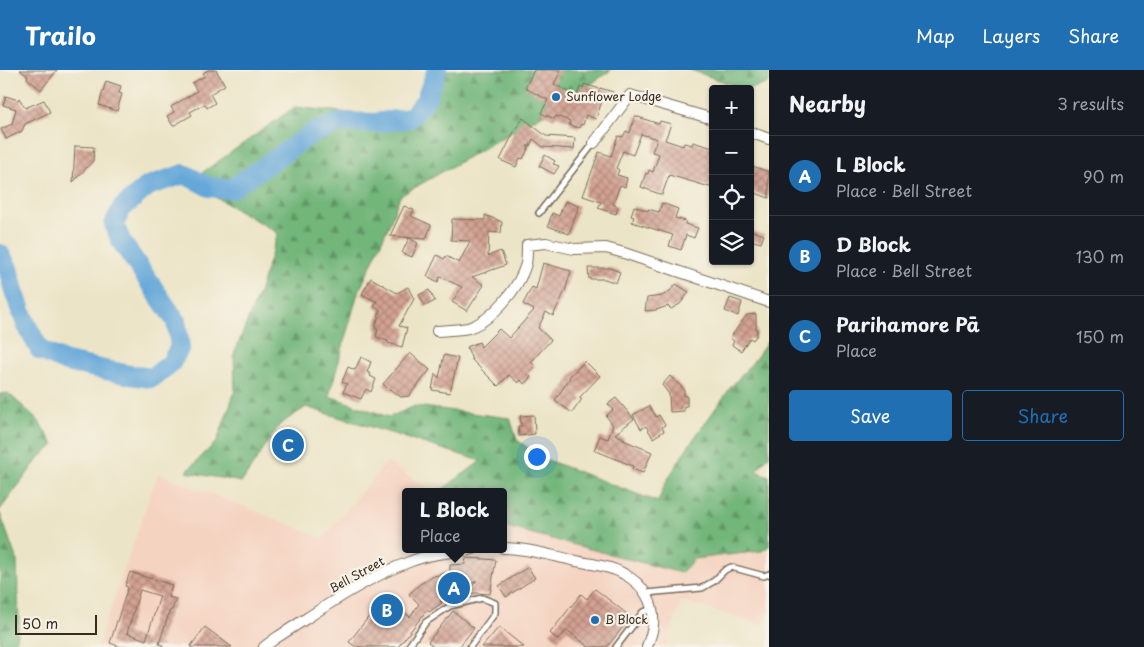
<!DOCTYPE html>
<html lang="en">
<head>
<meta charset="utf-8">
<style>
	:root { --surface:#171b24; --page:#20242c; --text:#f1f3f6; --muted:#9ea1a6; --line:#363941; --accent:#1f6fb2 }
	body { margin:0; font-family:"Playpen Sans",sans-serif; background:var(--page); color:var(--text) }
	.controls { position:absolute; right:15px; top:15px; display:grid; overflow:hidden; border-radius:5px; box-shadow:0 1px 4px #0004 }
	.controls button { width:45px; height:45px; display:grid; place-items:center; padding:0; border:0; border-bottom:1px solid var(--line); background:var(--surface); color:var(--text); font:25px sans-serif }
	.scale { position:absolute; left:15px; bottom:12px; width:82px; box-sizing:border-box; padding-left:5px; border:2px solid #3b2a1e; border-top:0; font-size:14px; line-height:18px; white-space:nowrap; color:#3b2a1e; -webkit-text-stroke:4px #f7f3e8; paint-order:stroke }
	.you { position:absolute; left:536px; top:386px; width:18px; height:18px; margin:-12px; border:4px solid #fff; border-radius:50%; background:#1a73e8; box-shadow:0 0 0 8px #1a73e833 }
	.badge { display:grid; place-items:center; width:32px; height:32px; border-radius:50%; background:var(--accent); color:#fff; font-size:16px; font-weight:700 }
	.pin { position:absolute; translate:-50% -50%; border:2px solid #fff; box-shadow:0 1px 5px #0006 }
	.popup { position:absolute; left:402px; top:418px; width:105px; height:65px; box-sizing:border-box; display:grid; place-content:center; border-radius:5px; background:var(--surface); filter:drop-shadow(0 1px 4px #0005); font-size:16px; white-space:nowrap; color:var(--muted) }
	.popup b { font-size:19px; color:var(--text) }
	.popup::after { content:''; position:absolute; left:50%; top:100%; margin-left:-10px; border:10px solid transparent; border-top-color:var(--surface) }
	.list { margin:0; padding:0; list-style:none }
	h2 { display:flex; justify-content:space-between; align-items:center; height:65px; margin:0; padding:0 20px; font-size:21px }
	h2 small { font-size:16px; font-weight:400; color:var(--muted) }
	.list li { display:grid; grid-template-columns:32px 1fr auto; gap:15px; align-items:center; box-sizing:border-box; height:80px; padding:0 20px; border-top:1px solid var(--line) }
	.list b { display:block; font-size:19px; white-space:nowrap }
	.list p { margin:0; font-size:16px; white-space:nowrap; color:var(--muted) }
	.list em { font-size:16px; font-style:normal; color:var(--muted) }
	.actions { display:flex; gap:10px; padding:15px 20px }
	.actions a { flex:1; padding:11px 0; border:1px solid var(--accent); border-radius:5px; text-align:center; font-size:18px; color:var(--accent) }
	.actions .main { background:var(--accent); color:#fff }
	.icon { flex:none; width:28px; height:28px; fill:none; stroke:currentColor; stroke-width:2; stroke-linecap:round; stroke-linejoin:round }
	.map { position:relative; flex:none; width:769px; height:577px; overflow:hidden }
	header { display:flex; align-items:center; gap:30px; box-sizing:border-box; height:70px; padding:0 25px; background:var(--accent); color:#fff }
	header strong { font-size:24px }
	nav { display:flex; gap:28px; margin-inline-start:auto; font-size:18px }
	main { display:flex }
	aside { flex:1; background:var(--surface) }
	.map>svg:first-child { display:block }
	.built { fill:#f5d3c1 }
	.forest { fill:url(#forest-firs); stroke:#56704c }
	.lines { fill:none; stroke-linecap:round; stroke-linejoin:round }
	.river { stroke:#65a7d9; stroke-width:20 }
	.building { fill:url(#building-cross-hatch); fill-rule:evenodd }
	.service-casing { stroke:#796b59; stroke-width:8 }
	.minor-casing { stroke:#796b59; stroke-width:12 }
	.service { stroke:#fff; stroke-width:5 }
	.minor { stroke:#fff; stroke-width:10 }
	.poi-dot { fill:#1f6fb2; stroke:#f7f3e8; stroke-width:2 }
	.labels { text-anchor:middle; stroke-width:4.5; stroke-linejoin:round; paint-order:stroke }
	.poi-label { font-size:12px; fill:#3b2a1e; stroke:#f7f3e8; text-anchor:start }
	.street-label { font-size:12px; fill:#3b2a1e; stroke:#f7f3e8 }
</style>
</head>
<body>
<header>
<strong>Trailo</strong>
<nav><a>Map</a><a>Layers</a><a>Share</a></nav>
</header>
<main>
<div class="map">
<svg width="769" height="577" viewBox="0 0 769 577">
	<defs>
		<pattern id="forest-firs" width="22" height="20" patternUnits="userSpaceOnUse" patternTransform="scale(1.25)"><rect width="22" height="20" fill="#72b67a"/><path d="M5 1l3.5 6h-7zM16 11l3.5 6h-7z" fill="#5f9463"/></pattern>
		<pattern id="building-cross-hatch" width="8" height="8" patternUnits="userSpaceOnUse" patternTransform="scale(1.25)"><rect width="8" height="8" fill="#d3a293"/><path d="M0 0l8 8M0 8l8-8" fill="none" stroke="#ac8477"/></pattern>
	</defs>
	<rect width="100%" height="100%" fill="#f7f3e8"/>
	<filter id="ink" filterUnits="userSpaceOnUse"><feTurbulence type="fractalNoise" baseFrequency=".02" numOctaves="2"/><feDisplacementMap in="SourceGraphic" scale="10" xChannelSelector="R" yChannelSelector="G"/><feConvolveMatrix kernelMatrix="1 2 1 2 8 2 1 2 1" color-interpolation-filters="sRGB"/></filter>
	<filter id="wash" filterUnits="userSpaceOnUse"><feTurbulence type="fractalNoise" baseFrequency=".0096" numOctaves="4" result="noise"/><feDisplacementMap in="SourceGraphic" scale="20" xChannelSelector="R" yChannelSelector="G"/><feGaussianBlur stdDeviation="1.12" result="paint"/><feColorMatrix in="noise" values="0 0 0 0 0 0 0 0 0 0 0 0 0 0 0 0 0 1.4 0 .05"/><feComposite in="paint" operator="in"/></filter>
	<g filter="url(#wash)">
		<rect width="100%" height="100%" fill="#ece4c6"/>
		<!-- built -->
		<path class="built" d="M387 392 433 422H405V479H503V456L681 503 694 489 762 481 769 484V542L764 555 681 531 666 577H96L98 575 158 403 323 468Z"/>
		<!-- forest -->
		<g class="forest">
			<path d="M429 0H611L571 28 400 126 389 155 357 226 329 326 389 347 415 336 510 348 517 370 542 388 658 432 665 414 685 381 731 317 753 292 769 270V386L756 401 769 406V476L762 481 694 489 681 503 503 456V422H439L481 391 306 337 279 355 242 412 186 402 217 371 235 321 234 284 259 223 278 163 189 112 295 37 389 47 407 41 426 13Z"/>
			<path d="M691 0H769V13L749 19H744Z"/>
			<path d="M8 323 37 349 54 375 39 388 0 440V324Z"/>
			<path d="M0 443 17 491 19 553 16 572 0 576Z"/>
		</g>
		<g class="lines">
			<!-- river -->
			<path class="river" d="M0 184 8 198 14 221 26 254 40 280 66 292 130 305 152 308 171 293 180 277 176 251 121 171 114 154 122 138 148 116 184 104 209 117 231 119 313 63 343 52 376 53 410 48 425 31 437 0"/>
		</g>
		<g id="blocks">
			<!-- building -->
			<g class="building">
				<path d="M20 0H57L41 20 27 8 28 6Z"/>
				<path d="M208 0H216L225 15 210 24 215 33 207 38 205 34 190 42 192 45 173 56 167 46 174 42 171 37 197 21 192 13 205 6 203 3Z"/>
				<path d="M534 0H561L554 14 577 26 580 17 583 18 584 14 600 19V18L613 22 610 30 603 28 596 49 586 45 583 55 581 54 579 58 569 55 570 51 556 46 554 49 541 43 548 30 525 18Z"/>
				<path d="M106 11 121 16 119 23 122 24 117 41 99 35Z"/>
				<path d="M6 26 18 30 19 28 25 38 44 30 50 42 25 54 22 61 6 69 1 59 12 54 16 39 3 35Z"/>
				<path d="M635 46 659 54 660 51 671 54 665 70 683 76 684 73 692 75 693 72 713 78V118L669 105 662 125 641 117 646 103 648 104 649 100 653 102 659 84 652 82 657 69 641 64 633 85 623 81 616 98 619 100 617 105 627 108 625 117 620 115 613 134 618 137 616 144 598 138 601 132 583 126 599 82 611 86 618 66 623 67 626 61 630 63Z"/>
				<path d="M523 48 546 66 575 68 574 79 543 77 533 69 530 76H527L529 77 523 89 520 88 516 97 500 90 515 60Z"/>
				<path d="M75 76 94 77 93 91 73 112Z"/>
				<path d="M545 85 555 91 553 94 559 96 554 104 539 96Z"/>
				<path d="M750 95 769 102V128L750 121Z"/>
				<path d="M565 131 579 136 569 164 548 156 552 143 559 146Z"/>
				<path d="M662 133 678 139 675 148 686 151 685 154 698 158 694 168 686 165 681 180 669 176 673 165 632 152 634 147 631 146 634 136 648 141V139L659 142Z"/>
				<path d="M404 136 414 140 411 146 431 155 426 169 390 166Z"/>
				<path d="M485 145 502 152 501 163 489 162 488 186 501 181 506 195 472 207 484 215 467 241 452 232 462 217 440 207 438 212 427 206 437 185 444 189 446 186 459 193 470 171 451 170 452 149 485 150Z"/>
				<path d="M750 160 764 165 761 173 750 170Z"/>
				<path d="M409 168 418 173 412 187 402 183Z"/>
				<path d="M543 193 571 201 565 221 553 246 546 242 538 258 551 270 531 292 535 296 528 304 531 307 524 314 521 310 518 313 509 305 498 316 472 290 467 277 479 272 481 277 499 259 509 268 534 240 523 234 532 217 536 219Z"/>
				<path d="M588 198H610L620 202 616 213 605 209H589Z"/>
				<path d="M371 208 397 223 408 217 414 229 399 256 407 258 402 277 388 273V271L376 267 378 259H375L380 240 374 236 377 232 362 224Z"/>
				<path d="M676 214 689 222 680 234 671 239 668 236 656 240 645 241 647 228 662 226 670 221Z"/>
				<path d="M429 220 435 231 425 236 419 225Z"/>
				<path d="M730 228 742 232 738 246 725 241Z"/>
				<path d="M756 244V259H757V265L753 270 750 268 741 281 732 275 734 271 730 268 747 245Z"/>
				<path d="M410 283 430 300 409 326 401 327 390 319 389 320 383 314Z"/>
				<path d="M444 285 458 288 450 323 432 320 435 304 439 308Z"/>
				<path d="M361 287 371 292 367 302 371 304 370 306 376 309 371 322 366 319 361 329 343 322 347 314 342 312 348 297 355 300Z"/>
				<path d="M585 291 600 306 579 328 582 329 572 343 555 330 570 308 569 307Z"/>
				<path d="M670 306 684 319V326H687V336H684V341L670 342 669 324 662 315Z"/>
				<path d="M616 328 634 349 615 364 625 369 623 370 652 382 643 403 632 399 633 396 594 380 600 366 608 369 613 355 606 346 613 340 608 334Z"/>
				<path d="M649 336 656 347 659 345 665 355 662 357 664 361 653 368 646 356 641 359 633 345Z"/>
				<path d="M534 345 535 364 519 366 518 356H521L520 346Z"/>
				<path d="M466 488 484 489 496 490 490 524 476 523 466 524 477 510 450 529 440 531 442 533 429 542 427 540 398 577H356L349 572 384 527 410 547 419 534 409 524 420 514 434 506 450 502V495L465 494Z"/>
				<path d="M528 497 535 508 506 527 499 516Z"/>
				<path d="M130 502 172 515 168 527 176 529 172 540H170L159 574 163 575V577H121L110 573 128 517 125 516ZM140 520 160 526 146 570 127 563Z"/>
				<path d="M595 519 631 547 607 577H589L567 560 558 570 550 563 581 524 587 529Z"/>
				<path d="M453 541 474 558 459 577H434L428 572Z"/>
				<path d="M205 557 232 577H190Z"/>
				<path d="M499 557 524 577H482Z"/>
			</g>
		</g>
	</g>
	<g filter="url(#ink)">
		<use href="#blocks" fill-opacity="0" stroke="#796b59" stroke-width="1"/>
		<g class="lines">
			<defs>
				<g id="service">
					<path d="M539 143 594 73"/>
					<path d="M646 523 702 518 714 511 725 500 731 497 764 506 769 504"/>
					<path d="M408 577 426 552 450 536 482 528 495 533V543L470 577"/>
					<path d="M616 577 643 542 652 539"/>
				</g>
				<g id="minor">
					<path d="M750 62 769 69"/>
					<path d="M594 73 630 25 713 49"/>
					<path d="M437 261C447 260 458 260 468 258 492 251 519 218 526 194 527 189 527 181 527 175L546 173 574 179 606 178 624 183 769 232"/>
					<path d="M503 478C526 478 549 485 572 490 588 494 609 495 624 504 643 514 655 533 653 554 653 562 649 570 647 577"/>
					<path d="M264 577 276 568C319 541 361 510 409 492 429 484 451 482 473 479"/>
				</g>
			</defs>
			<!-- service casing -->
			<use href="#service" class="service-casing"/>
			<!-- minor casing -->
			<use href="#minor" class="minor-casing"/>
			<!-- service -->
			<use href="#service" class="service"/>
			<!-- minor -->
			<use href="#minor" class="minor"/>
		</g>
	</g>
	<!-- markers -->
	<g class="poi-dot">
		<circle cx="556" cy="27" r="5"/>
		<circle cx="595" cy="550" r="5"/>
	</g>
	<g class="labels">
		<!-- poi labels -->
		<g class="poi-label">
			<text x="566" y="31">Sunflower Lodge</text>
			<text x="605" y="554">B Block</text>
		</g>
		<!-- street labels -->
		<g class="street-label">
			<text transform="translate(357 505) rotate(-29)" y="4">Bell Street</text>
		</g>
	</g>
</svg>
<div class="controls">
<button>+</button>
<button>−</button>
<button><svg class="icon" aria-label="locate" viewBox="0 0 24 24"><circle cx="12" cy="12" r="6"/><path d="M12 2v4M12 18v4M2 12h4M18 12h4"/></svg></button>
<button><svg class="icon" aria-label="layers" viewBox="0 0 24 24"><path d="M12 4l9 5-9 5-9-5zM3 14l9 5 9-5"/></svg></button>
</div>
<div class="scale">50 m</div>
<div class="you"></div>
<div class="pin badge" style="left:454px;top:518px">A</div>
<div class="popup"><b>L Block</b>Place</div>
<div class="pin badge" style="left:387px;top:540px">B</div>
<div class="pin badge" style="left:288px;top:375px">C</div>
</div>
<aside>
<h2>Nearby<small>3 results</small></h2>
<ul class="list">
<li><span class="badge">A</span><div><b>L Block</b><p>Place · Bell Street</p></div><em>90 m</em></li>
<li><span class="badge">B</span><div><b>D Block</b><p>Place · Bell Street</p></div><em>130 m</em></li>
<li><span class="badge">C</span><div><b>Parihamore Pā</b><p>Place</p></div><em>150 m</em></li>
</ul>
<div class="actions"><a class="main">Save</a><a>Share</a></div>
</aside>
</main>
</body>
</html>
